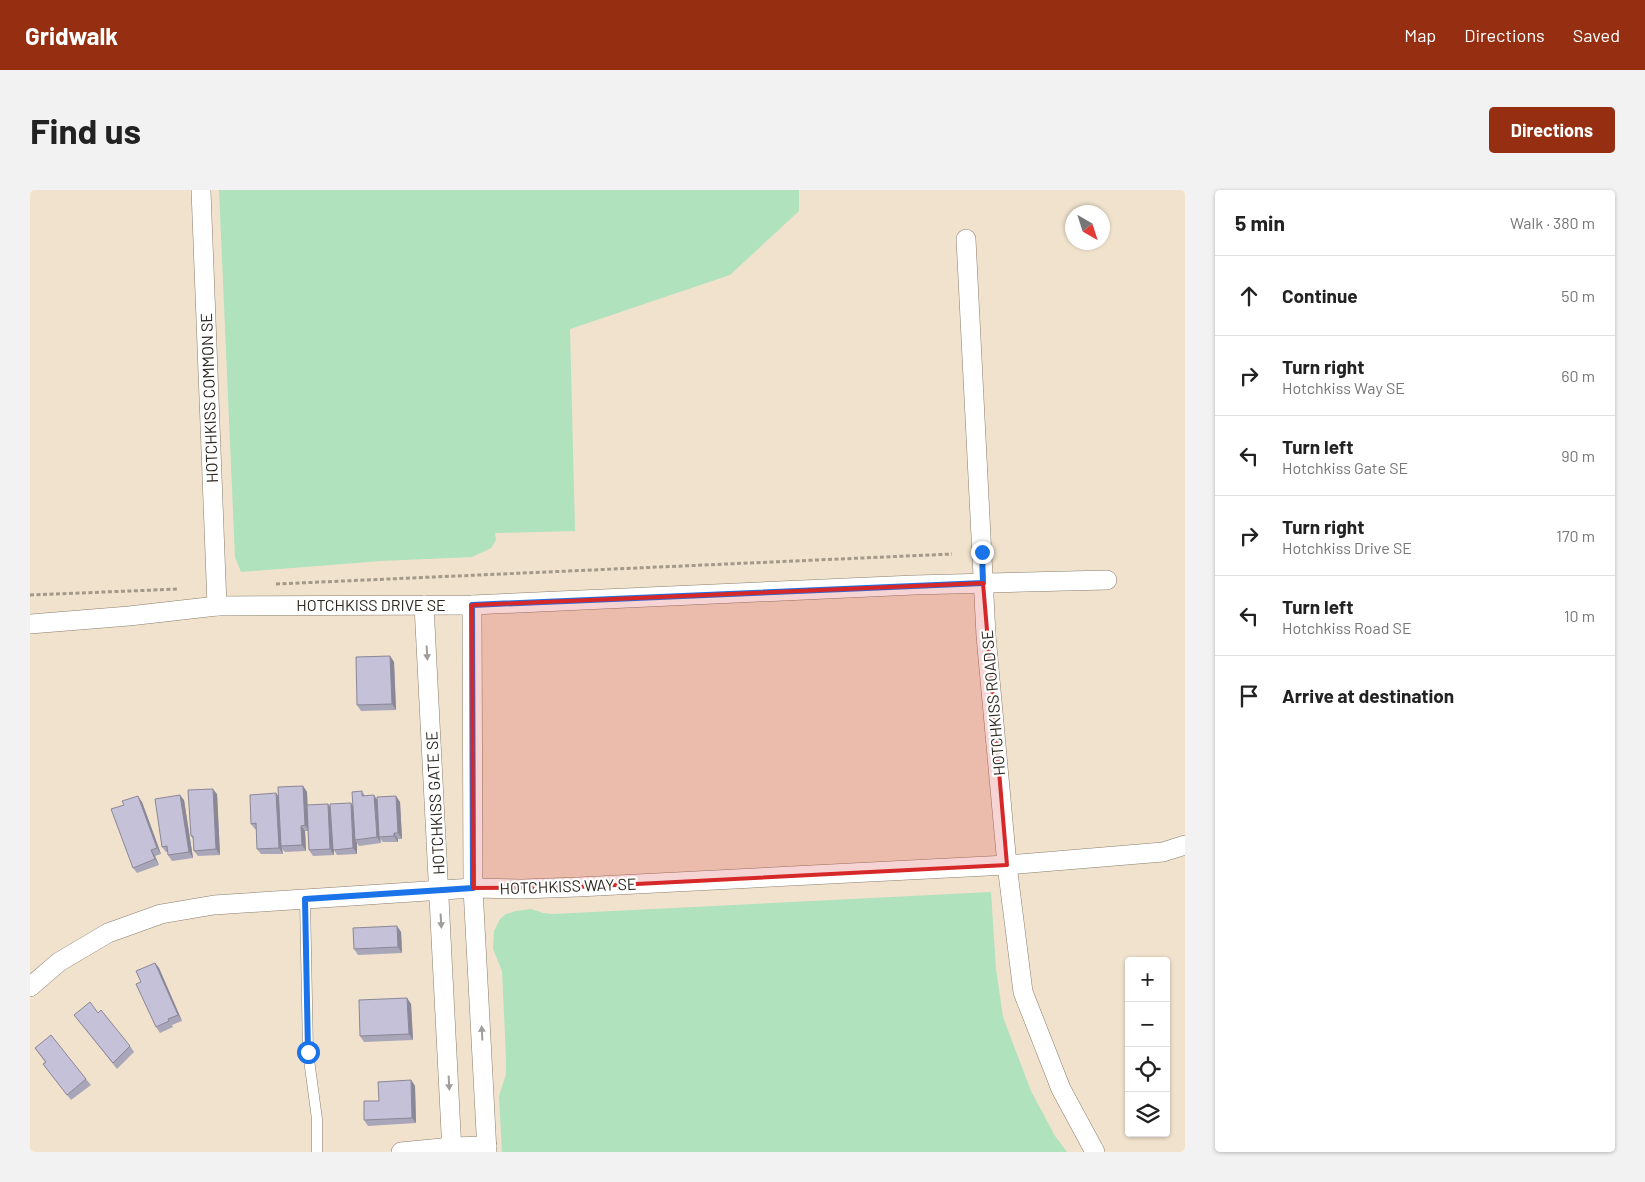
<!DOCTYPE html>
<html lang="en">
<head>
<meta charset="utf-8">
<style>
	:root { --surface:#fff; --page:#f2f2f2; --text:#222; --muted:#767676; --line:#e0e0e0; --accent:#962f11 }
	body { margin:0; font-family:Barlow,sans-serif; background:var(--page); color:var(--text) }
	.controls { position:absolute; right:15px; bottom:15px; display:grid; overflow:hidden; border-radius:5px; box-shadow:0 1px 4px #0004 }
	.controls button { width:45px; height:45px; display:grid; place-items:center; padding:0; border:0; border-bottom:1px solid var(--line); background:var(--surface); color:var(--text); font:25px sans-serif }
	.compass { position:absolute; left:1035px; top:15px; width:45px; height:45px; border-radius:50%; background:var(--surface); box-shadow:0 1px 4px #0004; rotate:141deg }
	.stop { position:absolute; width:15px; height:15px; margin:-11px; border:4px solid #1a73e8; border-radius:50%; background:#fff }
	.stop.end { background:#1a73e8; border-color:#fff; box-shadow:0 1px 5px #0008 }
	.list { margin:0; padding:0; list-style:none }
	h2 { display:flex; justify-content:space-between; align-items:center; height:65px; margin:0; padding:0 20px; font-size:21px }
	h2 small { font-size:16px; font-weight:400; color:var(--muted) }
	.list li { display:grid; grid-template-columns:32px 1fr auto; gap:15px; align-items:center; box-sizing:border-box; height:80px; padding:0 20px; border-top:1px solid var(--line) }
	.list b { display:block; font-size:19px; white-space:nowrap }
	.list p { margin:0; font-size:16px; white-space:nowrap; color:var(--muted) }
	.list em { font-size:16px; font-style:normal; color:var(--muted) }
	.icon { flex:none; width:28px; height:28px; fill:none; stroke:currentColor; stroke-width:2; stroke-linecap:round; stroke-linejoin:round }
	.map { position:relative; flex:none; width:1155px; height:962px; overflow:hidden; border-radius:5px }
	header { display:flex; align-items:center; gap:30px; box-sizing:border-box; height:70px; padding:0 25px; background:var(--accent); color:#fff }
	header strong { font-size:24px }
	nav { display:flex; gap:28px; margin-inline-start:auto; font-size:18px }
	.intro { display:flex; align-items:center; justify-content:space-between; box-sizing:border-box; height:120px; padding:0 30px }
	h1 { margin:0; font-size:35px }
	.button { padding:12px 22px; border-radius:5px; background:var(--accent); color:#fff; font-size:18px; font-weight:700 }
	main { display:flex; gap:30px; padding:0 30px }
	aside { flex:1; background:var(--surface); border-radius:5px; box-shadow:0 1px 4px #0004 }
	.map>svg:first-child { display:block }
	.green { fill:#afe2bd }
	.lines { fill:none; stroke-linecap:round; stroke-linejoin:round }
	.lane-casing { stroke:#8a7d6b; stroke-width:11 }
	.street-casing { stroke:#8a7d6b; stroke-width:20 }
	.path { stroke:#a49989; stroke-width:3; stroke-dasharray:4 2.5; stroke-linecap:butt }
	.lane { stroke:#fff; stroke-width:10 }
	.street { stroke:#fff; stroke-width:19 }
	.wall { fill:#a9a6ba }
	.shaded-wall { fill:#8a8797 }
	.building { fill:#c5c1d8; stroke:#8a8797 }
	.oneway { fill:#a09e9a }
	.route { stroke:#1a73e8; stroke-width:6 }
	.marked { fill:#d62828; fill-opacity:0.2; stroke:#d62828; stroke-width:4; stroke-linejoin:round }
	.labels { text-anchor:middle; stroke-width:4.5; stroke-linejoin:round; paint-order:stroke }
	.street-label { font-size:16px; fill:#2c271f; stroke:#fff }
</style>
</head>
<body>
<header>
<strong>Gridwalk</strong>
<nav><a>Map</a><a>Directions</a><a>Saved</a></nav>
</header>
<div class="intro"><h1>Find us</h1><a class="button">Directions</a></div>
<main>
<div class="map">
<svg width="1155" height="962" viewBox="0 0 1155 962">
	<rect width="100%" height="100%" fill="#f0e2cd"/>
	<!-- green -->
	<g class="green">
		<path d="M189 0H769V21L700 85 540 139 545 341 465 343 466 350 461 358 442 367 351 371 211 382 205 367Z"/>
		<path d="M961 702 966 779 973 827 1001 901 1025 946 1037 962H472L469 906 476 884V867L472 781 463 759 464 741 470 729 476 724 486 721 501 719 513 723 523 724Z"/>
	</g>
	<g class="lines">
		<defs>
			<path id="lane" d="M275 709 278 862 287 929V962"/>
			<g id="street">
				<path d="M171 0 187 416"/>
				<path d="M936 49 956 446 977 675 993 802 1031 899 1065 962"/>
				<path d="M394 415 422 962"/>
				<path d="M442 415 443 698 457 962"/>
				<path d="M0 434 99 426 187 416 442 415 884 395 1077 390"/>
				<path d="M0 797 29 772 78 743 131 724 184 715 443 698 492 699 548 697 977 675 1133 662 1155 655"/>
				<path d="M371 962 422 957 457 956"/>
			</g>
		</defs>
		<!-- lane casing -->
		<use href="#lane" class="lane-casing"/>
		<!-- street casing -->
		<use href="#street" class="street-casing"/>
		<!-- path -->
		<g class="path">
			<path d="M246 394 922 364"/>
			<path d="M0 405 149 399"/>
		</g>
		<!-- lane -->
		<use href="#lane" class="lane"/>
		<!-- street -->
		<use href="#street" class="street"/>
	</g>
	<!-- wall -->
	<g class="wall">
		<path d="M360 466 364 472 366 520 331 521 327 515Z"/>
		<path d="M273 596 277 602V615L301 618 323 616 332 601 335 606 347 610 366 606 370 612 372 649H368V652H353L350 649 351 653 329 656 327 653V664L307 665 304 660V665L283 666 279 660 278 641H275L276 661 255 662 252 659 253 664H231L227 659V639H225L221 634 248 606Z"/>
		<path d="M187 604 190 665 168 666 164 661 163 649 161 646Z"/>
		<path d="M154 610 163 668 142 671 138 665V662H136L132 657Z"/>
		<path d="M112 612 131 664 125 666 129 675 107 683 103 678Z"/>
		<path d="M367 736 371 742 372 763 328 765 324 759Z"/>
		<path d="M125 773 129 778 152 831 142 835 143 837 130 843 126 837 111 792Z"/>
		<path d="M377 808 381 814 383 850 334 852 330 846Z"/>
		<path d="M44 825 100 856 104 862 87 879Z"/>
		<path d="M5 858 56 889 61 895 41 910 13 874 15 872Z"/>
		<path d="M381 890 385 896 386 933 338 936 334 930 349 911Z"/>
	</g>
	<!-- shaded-wall -->
	<g class="shaded-wall">
		<path d="M360 466 364 472 366 520 362 514Z"/>
		<path d="M273 596 277 602 279 641 275 635Z"/>
		<path d="M183 599 187 604 190 665 186 659Z"/>
		<path d="M246 603 251 609V656L252 659 253 664 249 658Z"/>
		<path d="M150 605 154 610 163 668 159 662Z"/>
		<path d="M344 605 348 611 349 647 350 649 351 653 347 647Z"/>
		<path d="M108 606 112 612 131 664 127 658Z"/>
		<path d="M366 606 370 612 372 649 368 643Z"/>
		<path d="M321 613 325 619V650L327 653V664L323 658Z"/>
		<path d="M298 614 302 619 304 665 300 659Z"/>
		<path d="M271 636 275 641 276 661 272 655Z"/>
		<path d="M364 643 368 649V652L364 646Z"/>
		<path d="M121 660 125 666 129 675 125 669Z"/>
		<path d="M367 736 371 742 372 763 368 757Z"/>
		<path d="M125 773 129 778 152 831 148 825Z"/>
		<path d="M377 808 381 814 383 850 379 844Z"/>
		<path d="M381 890 385 896 386 933 382 928Z"/>
	</g>
	<!-- building -->
	<g class="building">
		<path d="M360 466 362 514 327 515 326 467Z"/>
		<path d="M273 596 275 635 271 636 272 655 251 656 248 597Z"/>
		<path d="M183 599 186 659 164 661 163 646H161L158 600Z"/>
		<path d="M332 601V606L344 605 347 647 325 650 322 602Z"/>
		<path d="M246 603 249 658 227 659 226 633 221 634 220 605Z"/>
		<path d="M150 605 159 662 138 665 137 656 132 657 125 609Z"/>
		<path d="M108 606 127 658 121 660 125 669 103 678 81 619 94 615 92 611Z"/>
		<path d="M366 606 368 643H364V646L349 647 347 607Z"/>
		<path d="M321 613 323 658 303 660 300 614Z"/>
		<path d="M298 614 300 659 279 660 277 615Z"/>
		<path d="M367 736 368 757 324 759 323 738Z"/>
		<path d="M125 773 148 825 138 829 139 831 126 837 106 794 111 792 106 781Z"/>
		<path d="M377 808 379 844 330 846 329 810Z"/>
		<path d="M60 812 68 823 71 820 100 856 83 873 44 825Z"/>
		<path d="M21 845 56 889 37 905 13 874 16 872 5 858Z"/>
		<path d="M381 890 382 928 334 930V911H349L348 892Z"/>
	</g>
	<!-- one-way arrows -->
	<defs><path id="oneway-solid" d="M-6-.8H1V-3.2L6.5 0L1 3.2V.8H-6Z" transform="scale(1.25)"/></defs>
	<g class="oneway">
		<use href="#oneway-solid" transform="translate(397 463) rotate(87)"/>
		<use href="#oneway-solid" transform="translate(411 731) rotate(87)"/>
		<use href="#oneway-solid" transform="translate(452 843) rotate(-93)"/>
		<use href="#oneway-solid" transform="translate(419 893) rotate(87)"/>
	</g>
	<g class="lines">
		<!-- route -->
		<path class="route" d="M278 862 275 709 443 698 442 415 953 393 952 362"/>
	</g>
	<!-- marked area -->
	<path class="marked" d="M953 393 977 675 548 697 443 698 442 415Z"/>
	<g class="labels">
		<!-- street labels -->
		<g class="street-label">
			<text transform="translate(179 208) rotate(-92)" y="6">HOTCHKISS COMMON SE</text>
			<text x="341" y="421">HOTCHKISS DRIVE SE</text>
			<text transform="translate(963 513) rotate(-95)" y="6">HOTCHKISS ROAD SE</text>
			<text transform="translate(405 613) rotate(-93)" y="6">HOTCHKISS GATE SE</text>
			<text transform="translate(538 696) rotate(-2)" y="6">HOTCHKISS WAY SE</text>
		</g>
	</g>
</svg>
<div class="controls">
<button>+</button>
<button>−</button>
<button><svg class="icon" aria-label="locate" viewBox="0 0 24 24"><circle cx="12" cy="12" r="6"/><path d="M12 2v4M12 18v4M2 12h4M18 12h4"/></svg></button>
<button><svg class="icon" aria-label="layers" viewBox="0 0 24 24"><path d="M12 4l9 5-9 5-9-5zM3 14l9 5 9-5"/></svg></button>
</div>
<svg class="compass" viewBox="-18 -18 36 36"><path d="M0-13l5 13h-10z" fill="#e53935"/><path d="M0 13l5-13h-10z" fill="#767676"/></svg>
<div class="stop" style="left:278px;top:862px"></div>
<div class="stop end" style="left:952px;top:362px"></div>
</div>
<aside>
<h2>5 min<small>Walk · 380 m</small></h2>
<ul class="list">
<li><svg class="icon" aria-label="ahead" viewBox="0 0 24 24"><path d="M12 20V5M6 11l6-6 6 6"/></svg><div><b>Continue</b></div><em>50 m</em></li>
<li><svg class="icon" aria-label="right" viewBox="0 0 24 24"><path d="M7 20v-9h11M14 6l5 5-5 5"/></svg><div><b>Turn right</b><p>Hotchkiss Way SE</p></div><em>60 m</em></li>
<li><svg class="icon" aria-label="left" viewBox="0 0 24 24"><path d="M17 20v-9H6M10 6l-5 5 5 5"/></svg><div><b>Turn left</b><p>Hotchkiss Gate SE</p></div><em>90 m</em></li>
<li><svg class="icon" aria-label="right" viewBox="0 0 24 24"><path d="M7 20v-9h11M14 6l5 5-5 5"/></svg><div><b>Turn right</b><p>Hotchkiss Drive SE</p></div><em>170 m</em></li>
<li><svg class="icon" aria-label="left" viewBox="0 0 24 24"><path d="M17 20v-9H6M10 6l-5 5 5 5"/></svg><div><b>Turn left</b><p>Hotchkiss Road SE</p></div><em>10 m</em></li>
<li><svg class="icon" aria-label="arrive" viewBox="0 0 24 24"><path d="M6 21V4h12l-3 4 3 4H6"/></svg><div><b>Arrive at destination</b></div></li>
</ul>
</aside>
</main>
</body>
</html>
